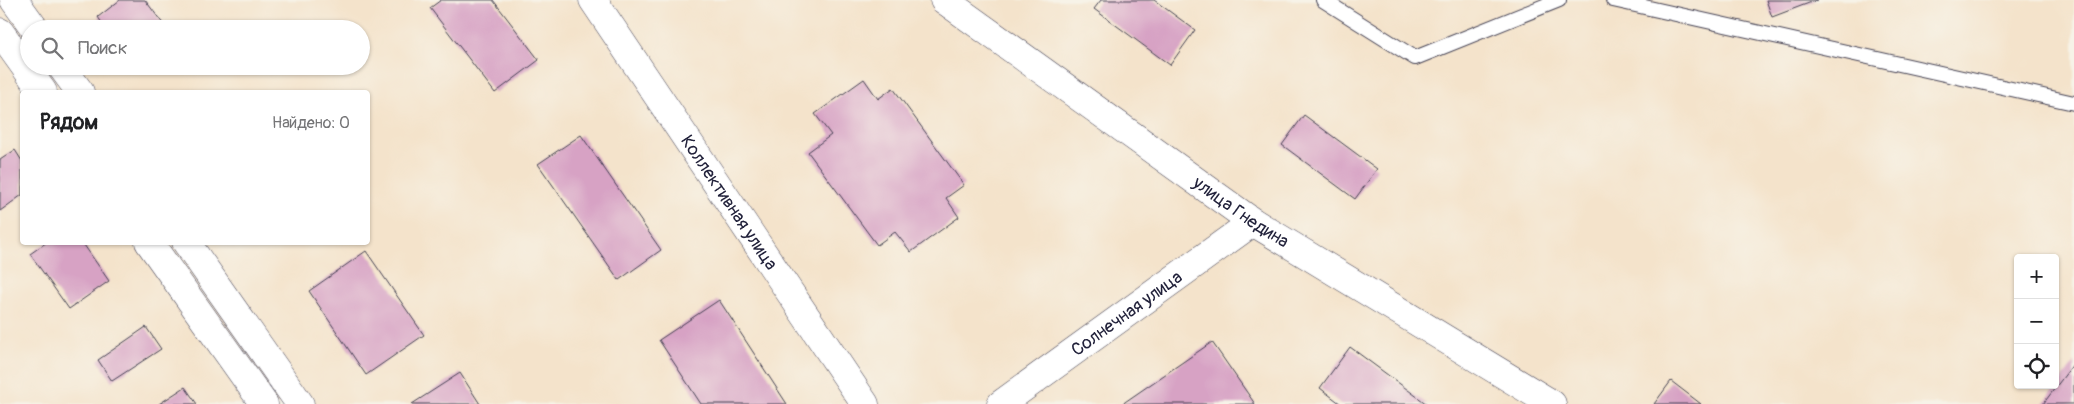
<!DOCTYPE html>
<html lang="ru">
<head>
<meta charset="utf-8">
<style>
	:root { --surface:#fff; --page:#f6f6f6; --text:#202124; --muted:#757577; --line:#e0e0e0 }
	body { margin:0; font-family:Pangolin,sans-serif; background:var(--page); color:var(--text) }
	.controls { position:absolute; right:15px; bottom:15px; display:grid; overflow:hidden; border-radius:5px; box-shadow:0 1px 4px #0004 }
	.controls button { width:45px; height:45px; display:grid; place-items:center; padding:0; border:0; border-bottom:1px solid var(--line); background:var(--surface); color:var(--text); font:25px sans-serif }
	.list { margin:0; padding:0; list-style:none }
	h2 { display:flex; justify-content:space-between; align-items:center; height:65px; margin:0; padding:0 20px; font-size:21px }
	h2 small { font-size:16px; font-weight:400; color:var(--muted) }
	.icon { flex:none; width:28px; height:28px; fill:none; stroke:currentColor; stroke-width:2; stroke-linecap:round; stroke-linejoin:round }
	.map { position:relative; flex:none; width:2074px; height:404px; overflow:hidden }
	.search { position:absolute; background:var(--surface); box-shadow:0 1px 4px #0004; left:20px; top:20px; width:350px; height:55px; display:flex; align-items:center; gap:12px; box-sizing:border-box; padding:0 18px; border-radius:28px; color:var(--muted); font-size:19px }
	.panel { position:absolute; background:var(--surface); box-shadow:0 1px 4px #0004; left:20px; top:90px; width:350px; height:155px; border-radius:5px }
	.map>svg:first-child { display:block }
	.building { fill:#d7a2c4 }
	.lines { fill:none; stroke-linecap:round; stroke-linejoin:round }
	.service-casing { stroke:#423f51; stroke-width:16 }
	.minor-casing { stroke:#423f51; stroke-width:29 }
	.secondary-casing { stroke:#423f51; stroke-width:29 }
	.service { stroke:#fff; stroke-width:14 }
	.minor { stroke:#fff; stroke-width:28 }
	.secondary { stroke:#fff; stroke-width:28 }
	.labels { text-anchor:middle; stroke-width:4; stroke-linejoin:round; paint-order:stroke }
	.street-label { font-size:18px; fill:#22223b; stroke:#f7f3e8 }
</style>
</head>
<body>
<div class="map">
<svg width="2074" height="404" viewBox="0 0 2074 404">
	<rect width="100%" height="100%" fill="#f7f3e8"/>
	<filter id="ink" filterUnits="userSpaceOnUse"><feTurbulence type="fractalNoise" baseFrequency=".02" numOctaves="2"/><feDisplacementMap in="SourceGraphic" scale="10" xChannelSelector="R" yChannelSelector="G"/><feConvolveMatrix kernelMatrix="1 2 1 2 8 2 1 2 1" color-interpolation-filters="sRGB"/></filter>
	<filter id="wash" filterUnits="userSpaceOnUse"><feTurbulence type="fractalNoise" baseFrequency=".0096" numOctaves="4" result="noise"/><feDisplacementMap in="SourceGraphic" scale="20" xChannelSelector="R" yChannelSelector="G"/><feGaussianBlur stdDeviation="1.12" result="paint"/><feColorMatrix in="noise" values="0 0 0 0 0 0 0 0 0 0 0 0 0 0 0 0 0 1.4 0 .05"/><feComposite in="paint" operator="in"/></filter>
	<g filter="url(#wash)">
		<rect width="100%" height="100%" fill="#f4e3cb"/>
		<g id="blocks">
			<!-- building -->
			<g class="building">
				<path d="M120 0H145L167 29H106L98 17Z"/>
				<path d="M441 0H493L539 60 495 93 430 8Z"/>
				<path d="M1101 0H1154L1195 30 1170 65 1094 9Z"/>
				<path d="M1766 0H1817L1772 17Z"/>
				<path d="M864 79 878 99 893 88 964 185 946 198 959 217 911 252 895 232 877 245 808 152 831 135 815 114Z"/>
				<path d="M1304 115 1377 169 1355 199 1282 145Z"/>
				<path d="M581 135 661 250 619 280 538 164Z"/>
				<path d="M15 150 22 161V195L0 211V160Z"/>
				<path d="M47 242H82L109 281 69 309 30 254Z"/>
				<path d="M366 251 424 335 366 375 309 291Z"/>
				<path d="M719 300 787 404H701L659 340Z"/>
				<path d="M146 327 161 349 112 381 98 360Z"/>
				<path d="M1212 342 1255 404H1122Z"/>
				<path d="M1350 347 1427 404H1341L1320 388Z"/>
				<path d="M2074 363V404H2043Z"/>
				<path d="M460 373 480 404H412Z"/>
				<path d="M1671 381 1701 404H1654Z"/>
				<path d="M185 387 197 404H159Z"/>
			</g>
		</g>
	</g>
	<g filter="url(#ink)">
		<use href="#blocks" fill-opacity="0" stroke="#423f51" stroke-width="1"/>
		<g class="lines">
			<defs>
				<g id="service">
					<path d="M1323 0 1415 58 1559 0"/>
					<path d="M1613 0 2074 103"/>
				</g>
				<g id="minor">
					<path id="s1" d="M593 0 865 404"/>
					<path id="s2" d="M944 0 1253 222 1552 404"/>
					<path id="s3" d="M1001 404 1253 222"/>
				</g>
				<g id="secondary">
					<path d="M14 0 35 29"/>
					<path d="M0 32 43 92"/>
					<path d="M61 66 80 92"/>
					<path d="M149 242 264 404"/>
					<path d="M186 242 300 404"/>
				</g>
			</defs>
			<!-- service casing -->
			<use href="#service" class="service-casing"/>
			<!-- minor casing -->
			<use href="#minor" class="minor-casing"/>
			<!-- secondary casing -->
			<use href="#secondary" class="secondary-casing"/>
			<!-- service -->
			<use href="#service" class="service"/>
			<!-- minor -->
			<use href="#minor" class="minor"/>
			<!-- secondary -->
			<use href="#secondary" class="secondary"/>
		</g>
	</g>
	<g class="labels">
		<!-- street labels -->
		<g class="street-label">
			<text dy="6" stroke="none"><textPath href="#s1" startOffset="244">Коллективная улица</textPath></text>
			<text dy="6" stroke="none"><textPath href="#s2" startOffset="365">улица Гнедина</textPath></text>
			<text dy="6" stroke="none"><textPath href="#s3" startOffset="155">Солнечная улица</textPath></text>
		</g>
	</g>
</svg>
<div class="controls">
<button>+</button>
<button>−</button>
<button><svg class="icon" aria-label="locate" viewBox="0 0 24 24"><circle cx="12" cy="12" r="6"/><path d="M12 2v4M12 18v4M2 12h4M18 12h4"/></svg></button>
</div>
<div class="search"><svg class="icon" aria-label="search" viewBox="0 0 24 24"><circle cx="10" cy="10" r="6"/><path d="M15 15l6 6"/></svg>Поиск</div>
<section class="panel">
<h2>Рядом<small>Найдено: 0</small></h2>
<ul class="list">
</ul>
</section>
</div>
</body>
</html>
